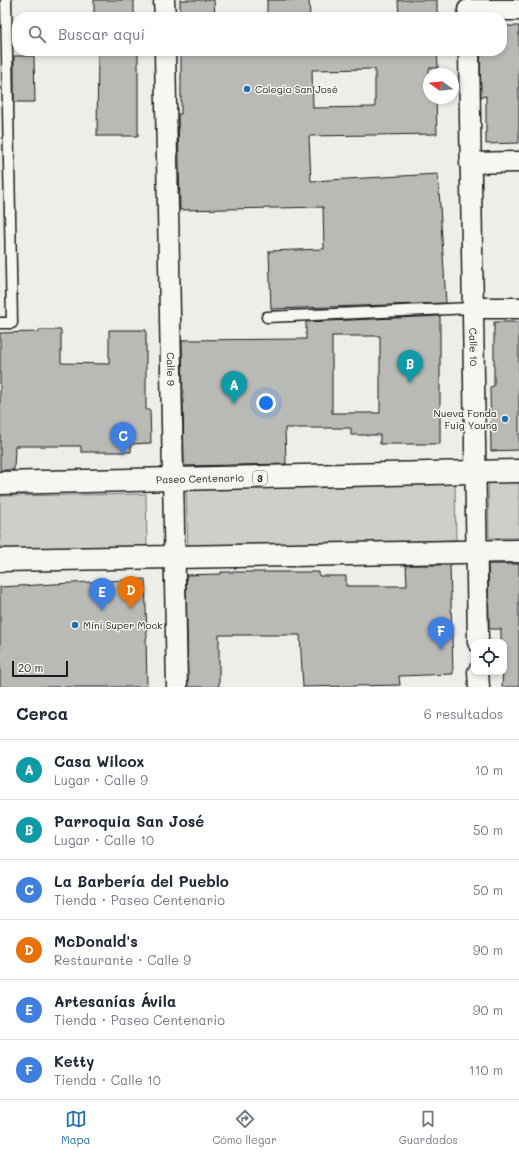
<!DOCTYPE html>
<html lang="es">
<head>
<meta charset="utf-8">
<style>
  :root { --surface:#fff; --page:#f2f2f3; --text:#1f2937; --muted:#747a83; --line:#e0e1e3; --accent:#1f6fb2 }
  body { margin:0; font-family:Mali,sans-serif; background:var(--page); color:var(--text) }
  .controls { position:absolute; right:12px; bottom:12px; display:grid; overflow:hidden; border-radius:8px; box-shadow:0 2px 6px #0003 }
  .controls button { width:36px; height:36px; display:grid; place-items:center; padding:0; border:0; border-bottom:1px solid var(--line); background:var(--surface); color:var(--text); font:20px sans-serif }
  .compass { position:absolute; left:423px; top:68px; width:36px; height:36px; border-radius:50%; background:var(--surface); box-shadow:0 2px 6px #0003; rotate:285deg }
  .scale { position:absolute; left:12px; bottom:10px; width:56px; box-sizing:border-box; padding-left:4px; border:2px solid #1c1c1c; border-top:0; font-size:11px; line-height:14px; white-space:nowrap; color:#1c1c1c; -webkit-text-stroke:3px #f6f6f2; paint-order:stroke }
  .you { position:absolute; left:266px; top:403px; width:14px; height:14px; margin:-10px; border:3px solid #fff; border-radius:50%; background:#1a73e8; box-shadow:0 0 0 6px #1a73e833 }
  .badge { display:grid; place-items:center; width:26px; height:26px; border-radius:50%; background:var(--accent); color:#fff; font-size:13px; font-weight:700 }
  .pin { position:absolute; translate:-50% -33px; filter:drop-shadow(0 1px 2px #0008) }
  .pin::after { content:''; position:absolute; top:21px; width:14px; height:12px; background:inherit; clip-path:polygon(0 0,100% 0,50% 100%) }
  .list { margin:0; padding:0; list-style:none }
  h2 { display:flex; justify-content:space-between; align-items:center; height:52px; margin:0; padding:0 16px; font-size:17px }
  h2 small { font-size:13px; font-weight:400; color:var(--muted) }
  .list li { display:grid; grid-template-columns:26px 1fr auto; gap:12px; align-items:center; box-sizing:border-box; height:60px; padding:0 16px; border-top:1px solid var(--line) }
  .list b { display:block; font-size:15px; white-space:nowrap }
  .list p { margin:0; font-size:13px; white-space:nowrap; color:var(--muted) }
  .list em { font-size:13px; font-style:normal; color:var(--muted) }
  .icon { flex:none; width:22px; height:22px; fill:none; stroke:currentColor; stroke-width:2; stroke-linecap:round; stroke-linejoin:round }
  .map { position:relative; flex:none; width:519px; height:687px; overflow:hidden }
  .search { position:absolute; background:var(--surface); box-shadow:0 2px 6px #0003; left:12px; right:12px; top:12px; height:44px; display:flex; align-items:center; gap:10px; box-sizing:border-box; padding:0 14px; border-radius:16px; color:var(--muted); font-size:15px }
  .sheet { height:412px; background:var(--surface) }
  nav { display:flex; justify-content:space-around; align-items:center; box-sizing:border-box; height:56px; border-top:1px solid var(--line); background:var(--surface); font-size:11px; color:var(--muted) }
  nav a { display:grid; justify-items:center; gap:2px }
  nav .on { color:var(--accent) }
  .map>svg:first-child { display:block }
  .green { fill:#cececb; stroke:#757574 }
  .building { fill:#b9b9b6; stroke:#1c1c1c; fill-rule:evenodd }
  .lines { fill:none; stroke-linecap:round; stroke-linejoin:round }
  .service-casing { stroke:#1c1c1c; stroke-width:13 }
  .minor-casing { stroke:#1c1c1c; stroke-width:23 }
  .primary-casing { stroke:#1c1c1c; stroke-width:25 }
  .service { stroke:#f6f6f2; stroke-width:10 }
  .minor { stroke:#f6f6f2; stroke-width:20 }
  .primary { stroke:#f6f6f2; stroke-width:22 }
  .poi-dot { fill:#1f6fb2; stroke:#f6f6f2; stroke-width:1.5 }
  .labels { text-anchor:middle; dominant-baseline:central; stroke-width:3; stroke-linejoin:round; paint-order:stroke }
  .shield { fill:#f6f6f2; stroke:#5d5d5c; stroke-width:1 }
  .shield-label { font-size:9px; font-weight:bold; fill:#1c1c1c }
  .poi-label { font-size:10px; fill:#1c1c1c; stroke:#f6f6f2; text-anchor:start }
  .street-label { font-size:10px; fill:#1c1c1c; stroke:#f6f6f2 }
</style>
</head>
<body>
<div class="map">
<svg width="519" height="687" viewBox="0 0 519 687">
  <rect width="100%" height="100%" fill="#edede9"/>
  <filter id="ink" filterUnits="userSpaceOnUse"><feTurbulence type="fractalNoise" baseFrequency=".025" numOctaves="2"/><feDisplacementMap in="SourceGraphic" scale="8" xChannelSelector="R" yChannelSelector="G"/><feConvolveMatrix kernelMatrix="1 2 1 2 8 2 1 2 1" color-interpolation-filters="sRGB"/></filter>
  <g filter="url(#ink)">
    <g class="green">
      <polygon points="519,477 519,538 489,538 488,478"/>
      <polygon points="455,481 456,540 188,548 186,488"/>
      <polygon points="146,494 147,547 0,549 0,496"/>
    </g>
    <g class="building">
      <rect x="94" y="0" width="40" height="17"/>
      <polygon points="180,0 214,0 215,17 180,17"/>
      <polygon points="267,0 309,0 310,17 267,17"/>
      <polygon points="398,0 437,0 437,17 399,17"/>
      <polygon points="502,26 519,26 519,143 486,144 486,96 481,97 480,51 502,51"/>
      <polygon points="98,51 138,51 138,136 97,136"/>
      <path d="M181,51H437L438,68H429V98H436L437,134L309,136L311,181L438,174L446,303L271,309L269,251L324,249L323,207L180,210L178,114H181ZM375,69V107L313,108L312,70Z"/>
      <polygon points="14,56 34,56 35,102 14,102"/>
      <path d="M440,316V444H380V435H351V428H285L286,464L184,466L182,340L306,339V322ZM332,336H380V413H332Z"/>
      <polygon points="494,322 519,322 519,450 491,451 490,387 494,386"/>
      <polygon points="39,330 61,330 61,363 109,364 109,330 146,330 146,410 150,410 151,443 131,444 131,452 81,452 81,446 15,446 14,470 0,470 0,333 39,332"/>
      <polygon points="488,564 519,564 519,687 502,687 504,642 501,642 501,629 489,629"/>
      <polygon points="406,565 450,565 453,674 399,676 400,685 303,687 300,635 219,635 219,687 188,687 186,575 221,574 221,572 319,572 319,576 346,576 346,586 407,586"/>
      <polygon points="145,579 147,638 146,638 147,687 0,687 0,587"/>
    </g>
    <g class="lines">
      <g class="service-casing">
        <g id="service">
          <polyline points="267,317 472,308"/>
          <polyline points="0,323 12,323 6,0"/>
        </g>
      </g>
      <g class="minor-casing">
        <g id="minor">
          <polyline points="164,0 165,17"/>
          <polyline points="468,10 519,10"/>
          <path id="s1" d="M165,51L177,687"/>
          <path id="s2" d="M469,51L478,642"/>
          <polyline points="470,163 519,162"/>
          <polyline points="472,308 519,308"/>
          <polyline points="478,672 479,687"/>
        </g>
      </g>
      <g class="primary-casing">
        <g id="primary">
          <path id="s3" d="M0,483L519,471"/>
          <polyline points="0,560 519,551"/>
        </g>
      </g>
      <use href="#service" class="service"/>
      <use href="#minor" class="minor"/>
      <use href="#primary" class="primary"/>
    </g>
  </g>
  <g class="poi-dot">
    <circle cx="247" cy="89" r="4"/>
    <circle cx="505" cy="419" r="4"/>
    <circle cx="75" cy="625" r="4"/>
  </g>
  <g class="labels">
    <rect class="shield" x="253" y="471" width="14" height="14" rx="3"/>
    <g class="shield-label">
      <text x="260" y="478">3</text>
    </g>
    <g class="poi-label">
      <text x="255" y="89">Colegio San José</text>
      <text x="497" y="413" text-anchor="end">Nueva Fonda<tspan x="497" dy="12">Fuig Young</tspan></text>
      <text x="83" y="625">Mini Super Mock</text>
    </g>
    <g class="street-label">
      <text stroke="none"><textPath href="#s2" startOffset="296">Calle 10</textPath></text>
      <text stroke="none"><textPath href="#s1" startOffset="318">Calle 9</textPath></text>
      <text stroke="none"><textPath href="#s3" startOffset="200">Paseo Centenario</textPath></text>
    </g>
  </g>
</svg>
<div class="controls">
<button><svg class="icon" aria-label="locate" viewBox="0 0 24 24"><circle cx="12" cy="12" r="6"/><path d="M12 2v4M12 18v4M2 12h4M18 12h4"/></svg></button>
</div>
<svg class="compass" viewBox="-18 -18 36 36"><path d="M0-13l5 13h-10z" fill="#e53935"/><path d="M0 13l5-13h-10z" fill="#747a83"/></svg>
<div class="scale">20 m</div>
<div class="you"></div>
<div class="pin badge" style="left:234px;top:404px;background:#0f9aa8">A</div>
<div class="pin badge" style="left:410px;top:383px;background:#0f9aa8">B</div>
<div class="pin badge" style="left:123px;top:455px;background:#3f7fe0">C</div>
<div class="pin badge" style="left:131px;top:609px;background:#e8710a">D</div>
<div class="pin badge" style="left:102px;top:611px;background:#3f7fe0">E</div>
<div class="pin badge" style="left:441px;top:650px;background:#3f7fe0">F</div>
<div class="search"><svg class="icon" aria-label="search" viewBox="0 0 24 24"><circle cx="10" cy="10" r="6"/><path d="M15 15l6 6"/></svg>Buscar aquí</div>
</div>
<section class="sheet">
<h2>Cerca<small>6 resultados</small></h2>
<ul class="list">
<li><span class="badge" style="background:#0f9aa8">A</span><div><b>Casa Wilcox</b><p>Lugar · Calle 9</p></div><em>10 m</em></li>
<li><span class="badge" style="background:#0f9aa8">B</span><div><b>Parroquia San José</b><p>Lugar · Calle 10</p></div><em>50 m</em></li>
<li><span class="badge" style="background:#3f7fe0">C</span><div><b>La Barbería del Pueblo</b><p>Tienda · Paseo Centenario</p></div><em>50 m</em></li>
<li><span class="badge" style="background:#e8710a">D</span><div><b>McDonald's</b><p>Restaurante · Calle 9</p></div><em>90 m</em></li>
<li><span class="badge" style="background:#3f7fe0">E</span><div><b>Artesanías Ávila</b><p>Tienda · Paseo Centenario</p></div><em>90 m</em></li>
<li><span class="badge" style="background:#3f7fe0">F</span><div><b>Ketty</b><p>Tienda · Calle 10</p></div><em>110 m</em></li>
</ul>
</section>
<nav>
<a class="on"><svg class="icon" aria-label="map" viewBox="0 0 24 24"><path d="M3 6l6-2 6 2 6-2v14l-6 2-6-2-6 2zM9 4v14M15 6v14"/></svg>Mapa</a>
<a><svg class="icon" aria-label="directions" viewBox="0 0 24 24"><path d="M12 3l9 9-9 9-9-9zM9 14v-3h6M13 9l2 2-2 2"/></svg>Cómo llegar</a>
<a><svg class="icon" aria-label="saved" viewBox="0 0 24 24"><path d="M7 4h10v16l-5-4-5 4z"/></svg>Guardados</a>
</nav>
</body>
</html>
